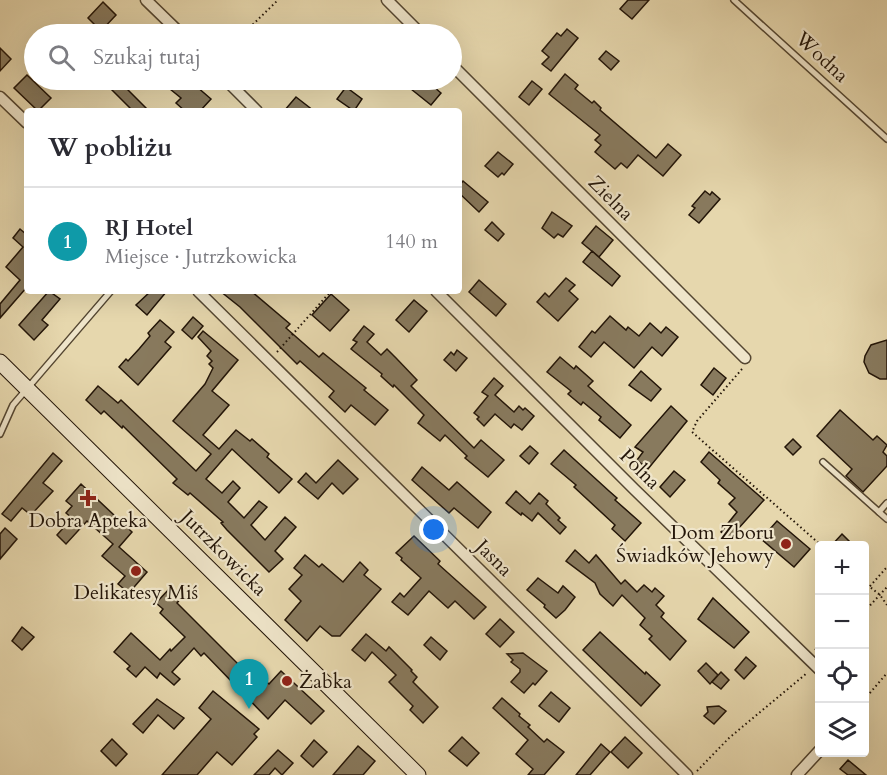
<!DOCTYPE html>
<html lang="pl">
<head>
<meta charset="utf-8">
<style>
  :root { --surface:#fff; --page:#f2f2f3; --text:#2b2b33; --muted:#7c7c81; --line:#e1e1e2; --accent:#1a73e8 }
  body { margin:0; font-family:Cardo,serif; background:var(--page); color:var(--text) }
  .controls { position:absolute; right:18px; bottom:18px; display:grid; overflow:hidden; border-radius:6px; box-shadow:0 6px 24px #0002 }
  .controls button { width:54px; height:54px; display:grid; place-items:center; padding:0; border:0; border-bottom:2px solid var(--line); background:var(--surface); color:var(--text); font:30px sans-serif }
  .you { position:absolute; left:434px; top:530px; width:21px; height:21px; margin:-15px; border:4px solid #fff; border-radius:50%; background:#1a73e8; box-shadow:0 0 0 9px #1a73e833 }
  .badge { display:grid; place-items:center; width:39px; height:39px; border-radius:50%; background:var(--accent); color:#fff; font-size:20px; font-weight:700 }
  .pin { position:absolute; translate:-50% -50px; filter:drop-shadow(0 2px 3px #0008) }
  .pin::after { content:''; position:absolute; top:32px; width:21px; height:18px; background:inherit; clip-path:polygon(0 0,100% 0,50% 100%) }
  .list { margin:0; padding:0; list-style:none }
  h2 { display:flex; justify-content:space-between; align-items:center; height:78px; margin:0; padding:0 24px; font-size:26px }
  h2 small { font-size:20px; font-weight:400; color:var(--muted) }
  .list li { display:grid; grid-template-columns:39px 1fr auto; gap:18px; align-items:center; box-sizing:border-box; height:108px; padding:0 24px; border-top:2px solid var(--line) }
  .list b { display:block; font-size:22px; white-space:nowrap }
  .list p { margin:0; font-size:20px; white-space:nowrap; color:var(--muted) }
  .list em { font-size:20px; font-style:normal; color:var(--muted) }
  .icon { flex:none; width:33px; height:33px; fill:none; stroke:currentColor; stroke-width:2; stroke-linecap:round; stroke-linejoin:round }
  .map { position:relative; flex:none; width:887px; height:775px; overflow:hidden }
  .search { position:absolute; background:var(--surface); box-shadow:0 6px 24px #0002; left:24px; top:24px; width:438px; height:66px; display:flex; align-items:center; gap:15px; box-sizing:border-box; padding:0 21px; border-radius:33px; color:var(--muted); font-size:22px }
  .panel { position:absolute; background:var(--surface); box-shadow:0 6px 24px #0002; left:24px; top:108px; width:438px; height:186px; border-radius:6px }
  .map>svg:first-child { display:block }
  .building { fill:#887a5e; stroke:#231508; stroke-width:1.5 }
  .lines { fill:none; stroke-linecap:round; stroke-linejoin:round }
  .service-casing { stroke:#544631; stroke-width:8 }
  .minor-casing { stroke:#544631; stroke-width:13 }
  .secondary-casing { stroke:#231508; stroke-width:17 }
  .path { stroke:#231508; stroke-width:2; stroke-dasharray:1.5 3; stroke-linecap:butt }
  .service { stroke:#efe5ca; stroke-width:5 }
  .minor { stroke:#efe5ca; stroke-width:10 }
  .secondary { stroke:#efe5ca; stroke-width:15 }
  .poi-dot { fill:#8f2418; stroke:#efe5ca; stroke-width:2 }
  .labels { text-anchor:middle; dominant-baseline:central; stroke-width:4.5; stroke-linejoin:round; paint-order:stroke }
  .street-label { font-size:20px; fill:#231508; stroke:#efe5ca }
  .poi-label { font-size:20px; fill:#231508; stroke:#efe5ca }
</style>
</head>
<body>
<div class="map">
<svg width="887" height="775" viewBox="0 0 887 775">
  <rect width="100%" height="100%" fill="#e6d7ad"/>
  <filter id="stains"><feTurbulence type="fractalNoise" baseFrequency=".00333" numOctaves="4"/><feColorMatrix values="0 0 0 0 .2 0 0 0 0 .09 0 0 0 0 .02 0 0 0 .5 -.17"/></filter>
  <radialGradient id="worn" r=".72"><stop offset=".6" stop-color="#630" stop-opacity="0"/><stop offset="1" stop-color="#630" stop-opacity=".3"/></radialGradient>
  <g class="building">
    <polygon points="628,0 649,0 632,19 620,9"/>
    <polygon points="103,2 116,15 101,31 88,18"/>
    <polygon points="567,29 578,38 551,71 542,64 549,57 542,51 557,33 561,36"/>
    <polygon points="0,48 11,59 0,71"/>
    <polygon points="606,51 619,61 611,70 599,59"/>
    <polygon points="565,74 578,85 575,89 592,103 594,101 601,108 600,110 656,158 668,144 681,155 663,176 638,155 627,168 621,163 615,169 595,152 601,145 595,140 600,135 549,94"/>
    <polygon points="27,75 51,98 38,111 14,88"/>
    <polygon points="116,80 118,80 149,111 133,111 109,87"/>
    <polygon points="159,80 189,80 211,99 200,111 185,111 176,103 181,98"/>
    <polygon points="411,80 426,80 441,93 431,105 406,85"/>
    <polygon points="532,81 542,89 529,105 519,97"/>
    <polygon points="346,87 362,99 354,111 337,99"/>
    <polygon points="296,97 314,111 284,111"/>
    <polygon points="498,152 513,164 504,175 502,173 498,177 485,166"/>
    <polygon points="463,181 488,202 479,212 459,193 459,186"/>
    <polygon points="705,191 710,195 712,192 720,199 699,223 689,215 695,208 692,206"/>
    <polygon points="552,212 572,226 563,237 558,234 554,238 542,228"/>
    <polygon points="492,222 504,234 498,241 485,230"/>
    <polygon points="596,226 613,240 599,257 582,243"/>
    <polygon points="20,229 27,235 27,287 0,318 0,304 20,280 6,267 23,247 13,238"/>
    <polygon points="592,251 620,276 612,286 583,262"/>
    <polygon points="566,278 575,285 569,291 578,299 558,321 537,302 545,293 549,297"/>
    <polygon points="479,280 506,304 496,316 469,292"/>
    <polygon points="49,291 60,299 42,320 48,325 34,340 19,325"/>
    <polygon points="151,291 167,291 147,315 136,305"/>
    <polygon points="220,291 251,291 290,324 286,328 319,357 323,353 366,388 364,390 388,410 375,425 351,405 345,412 329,397 334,391 300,361 297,364 240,307"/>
    <polygon points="331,294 349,310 330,331 312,315"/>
    <polygon points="414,300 427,311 409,332 396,320"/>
    <polygon points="610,316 626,330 628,327 639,336 650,323 661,333 666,327 678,337 662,356 652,347 634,368 604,342 591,357 579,347 592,331 595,333"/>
    <polygon points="193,317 203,326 192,339 182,330"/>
    <polygon points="160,320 174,332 165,342 171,347 138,385 119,367 126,359 128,361 139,349 150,336 148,333"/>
    <polygon points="364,326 374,334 367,342 381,355 387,349 396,358 417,380 411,386 474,448 481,440 504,460 488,477 465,458 467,456 445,435 440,441 418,423 424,415 394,385 393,387 381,376 382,374 351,349 357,342 353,340"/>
    <polygon points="203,331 238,360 212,391 229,405 203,435 219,449 236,430 250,441 252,439 269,454 267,457 292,479 279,493 232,449 206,479 222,493 233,481 240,488 228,502 244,518 259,501 267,507 251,525 265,540 285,517 296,527 275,551 283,559 269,572 227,530 221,523 223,522 190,493 188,495 173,483 177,479 123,426 122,428 104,411 101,414 86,400 98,386 118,403 121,400 196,471 211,454 173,421 205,384 213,368 209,364 212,361 207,356 211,351 198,337"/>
    <polygon points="887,340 887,379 880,379 869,373 864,362 865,356 871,345"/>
    <polygon points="457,350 467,358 456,371 444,360 451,352 454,355"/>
    <polygon points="560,357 574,369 576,366 593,381 588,386 631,425 620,438 599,420 601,417 583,402 581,405 568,394 571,391 547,372"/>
    <polygon points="714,368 726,378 713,395 701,385"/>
    <polygon points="641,371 661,389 651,401 629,385"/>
    <polygon points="494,378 503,386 495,395 514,412 519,406 523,410 525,408 534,416 522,430 514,424 511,428 495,414 484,426 477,419 479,417 474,413 488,396 482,392"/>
    <polygon points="671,406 687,421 648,469 637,460 643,452 635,447"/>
    <polygon points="840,410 873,440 877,436 887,445 883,452 887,456 887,466 863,492 846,476 852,469 817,436"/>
    <polygon points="793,439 801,447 793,455 785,447"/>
    <polygon points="530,446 538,453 529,464 520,456"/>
    <polygon points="564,450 609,491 617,498 615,500 641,523 625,541 612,529 615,525 574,487 576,485 551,464"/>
    <polygon points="709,452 764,500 729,539 721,532 737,512 729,504 735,498 718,483 720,480 701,462"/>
    <polygon points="53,453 62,461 43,483 53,491 31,515 22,508 11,521 2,514"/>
    <polygon points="338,460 358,479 343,494 332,483 318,499 298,482 306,473 316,483"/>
    <polygon points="422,467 449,490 457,482 491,512 478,528 454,508 449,513 412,480"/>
    <polygon points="674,471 685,480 670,497 660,487"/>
    <polygon points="81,484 132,532 119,547 147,572 129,593 118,584 125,576 102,556 113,544 87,521 66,544 57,535 72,518 66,513 72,506 66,501"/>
    <polygon points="516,491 530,504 539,493 548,501 546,504 560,518 558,520 566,527 560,534 538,513 532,521 522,513 521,515 506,503"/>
    <polygon points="777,521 810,549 794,567 761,539"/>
    <polygon points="5,528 17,539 0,559 0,534"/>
    <polygon points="842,534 854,546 831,546"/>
    <polygon points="414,536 440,561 438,564 486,607 474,619 455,601 448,608 429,591 408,615 392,602 400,593 404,597 421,578 401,560 402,558 396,553"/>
    <polygon points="575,550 589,563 596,555 621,584 625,580 637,592 644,585 652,592 655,588 664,596 656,605 664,613 661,617 686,641 670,660 649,639 652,636 640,625 645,618 622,595 613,606 600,594 595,583 566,561"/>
    <polygon points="305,555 319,567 322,564 343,582 360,562 368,570 364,575 381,589 340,636 332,636 320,626 307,641 285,620 301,601 289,589 302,575 294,568"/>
    <polygon points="538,578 558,593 563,586 575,597 565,610 556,618 544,607 545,605 527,590"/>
    <polygon points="170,588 181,598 177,603 250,676 254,671 269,684 281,671 324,711 311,724 285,700 268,719 204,653 201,656 194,648 172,672 180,679 174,685 160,673 157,678 145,667 136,677 127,669 130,666 114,652 131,633 160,660 170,649 171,651 185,637 160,613 163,609 156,603"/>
    <polygon points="713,598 749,632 734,648 698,619"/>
    <polygon points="500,619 514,632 500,647 486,634"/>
    <polygon points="22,627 34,637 22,650 12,641"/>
    <polygon points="600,632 645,674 646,672 660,685 641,706 583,650"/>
    <polygon points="366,634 386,651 389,647 412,670 411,671 417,677 413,682 438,707 423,723 410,710 413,706 389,682 396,675 372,652 365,661 352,650"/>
    <polygon points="431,637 447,651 440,660 424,645"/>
    <polygon points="523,653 547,671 535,685 533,683 524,693 511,682 520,672 520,669 511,662 513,660 507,654"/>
    <polygon points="746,657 756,666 744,679 735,670"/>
    <polygon points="706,663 718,675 710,684 698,671"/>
    <polygon points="721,672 729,680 721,689 712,682"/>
    <polygon points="213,691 259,729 254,734 257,737 232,765 217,752 197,775 162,775 211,719 199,708"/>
    <polygon points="551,692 570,708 559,722 539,706"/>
    <polygon points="502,698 520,714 519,716 530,725 528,727 544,742 547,739 564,752 544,775 528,775 533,769 516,754 528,740 493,708"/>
    <polygon points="157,699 184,718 174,729 158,715 143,733 133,724"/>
    <polygon points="719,706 726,711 714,724 704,716 708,712 707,707"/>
    <polygon points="462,737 479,753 467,766 449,751"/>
    <polygon points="625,737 642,753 628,768 611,752"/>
    <polygon points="112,739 127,754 116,766 101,751"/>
    <polygon points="314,740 327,752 313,767 301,756"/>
    <polygon points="601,744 610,752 590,775 576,775"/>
    <polygon points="358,746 375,761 363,775 333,775"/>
    <polygon points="278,750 293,763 282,775 275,768 269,775 254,775"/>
    <polygon points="848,760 866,775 848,775 840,769"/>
  </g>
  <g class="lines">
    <g class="service-casing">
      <g id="service">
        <polyline points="734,0 887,139"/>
        <polyline points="0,434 13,405 111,291"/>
        <polyline points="823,462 879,512"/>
        <polyline points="887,503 879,512 887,519"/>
      </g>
    </g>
    <g class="minor-casing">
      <g id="minor">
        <polyline points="146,0 181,34"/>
        <polyline points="387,0 421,34"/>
        <polyline points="452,65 745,358"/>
        <polyline points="226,80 257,111"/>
        <polyline points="0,97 27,123"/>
        <polyline points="198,291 687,775"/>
        <polyline points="436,291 634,489 820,670"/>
        <polyline points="797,775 820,750"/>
      </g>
    </g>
    <g class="secondary-casing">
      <polyline id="secondary" points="0,362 418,775"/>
    </g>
    <g class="path">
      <polyline points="243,34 278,0"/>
      <polyline points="277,352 331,291"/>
      <polyline points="742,369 697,421 692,432 822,546"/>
      <polyline points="864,582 880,595 887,605"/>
      <polyline points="864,593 887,567"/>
      <polyline points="864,612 887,587"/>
      <polyline points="815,650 820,645"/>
      <polyline points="864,700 887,673"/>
      <polyline points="697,771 729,738 807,673"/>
    </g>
    <use href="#service" class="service"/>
    <use href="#minor" class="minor"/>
    <use href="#secondary" class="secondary"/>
  </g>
  <g class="poi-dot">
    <path d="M85 489h6v6h6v6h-6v6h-6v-6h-6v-6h6z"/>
    <circle cx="786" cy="544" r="6"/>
    <circle cx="136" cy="571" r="6"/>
    <circle cx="287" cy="681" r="6"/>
  </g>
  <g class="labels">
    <g class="street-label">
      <text transform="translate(822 57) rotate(43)">Wodna</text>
      <text transform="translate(611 198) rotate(45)">Zielna</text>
      <text transform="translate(640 469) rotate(45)">Polna</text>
      <text transform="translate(224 553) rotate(45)">Jutrzkowicka</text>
      <text transform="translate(494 558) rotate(45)">Jasna</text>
    </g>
    <g class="poi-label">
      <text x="88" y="520">Dobra Apteka</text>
      <text x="774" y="532" text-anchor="end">Dom Zboru<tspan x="774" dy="23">Świadków Jehowy</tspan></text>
      <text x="136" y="592">Delikatesy Miś</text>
      <text x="299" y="681" text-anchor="start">Żabka</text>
    </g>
  </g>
  <rect width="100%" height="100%" filter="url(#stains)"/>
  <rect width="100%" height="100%" fill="url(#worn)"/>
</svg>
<div class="controls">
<button>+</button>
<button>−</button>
<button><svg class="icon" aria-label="locate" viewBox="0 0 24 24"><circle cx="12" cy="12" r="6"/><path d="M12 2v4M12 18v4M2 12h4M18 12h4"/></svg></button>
<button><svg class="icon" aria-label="layers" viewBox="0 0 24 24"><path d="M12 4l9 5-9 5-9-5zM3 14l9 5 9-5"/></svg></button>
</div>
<div class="you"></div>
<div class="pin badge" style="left:249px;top:709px;background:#0f9aa8">1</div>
<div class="search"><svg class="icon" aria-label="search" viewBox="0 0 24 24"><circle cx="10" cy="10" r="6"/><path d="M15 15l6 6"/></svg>Szukaj tutaj</div>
<section class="panel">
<h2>W pobliżu<small></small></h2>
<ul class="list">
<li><span class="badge" style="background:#0f9aa8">1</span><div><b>RJ Hotel</b><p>Miejsce · Jutrzkowicka</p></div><em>140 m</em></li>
</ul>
</section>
</div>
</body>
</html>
